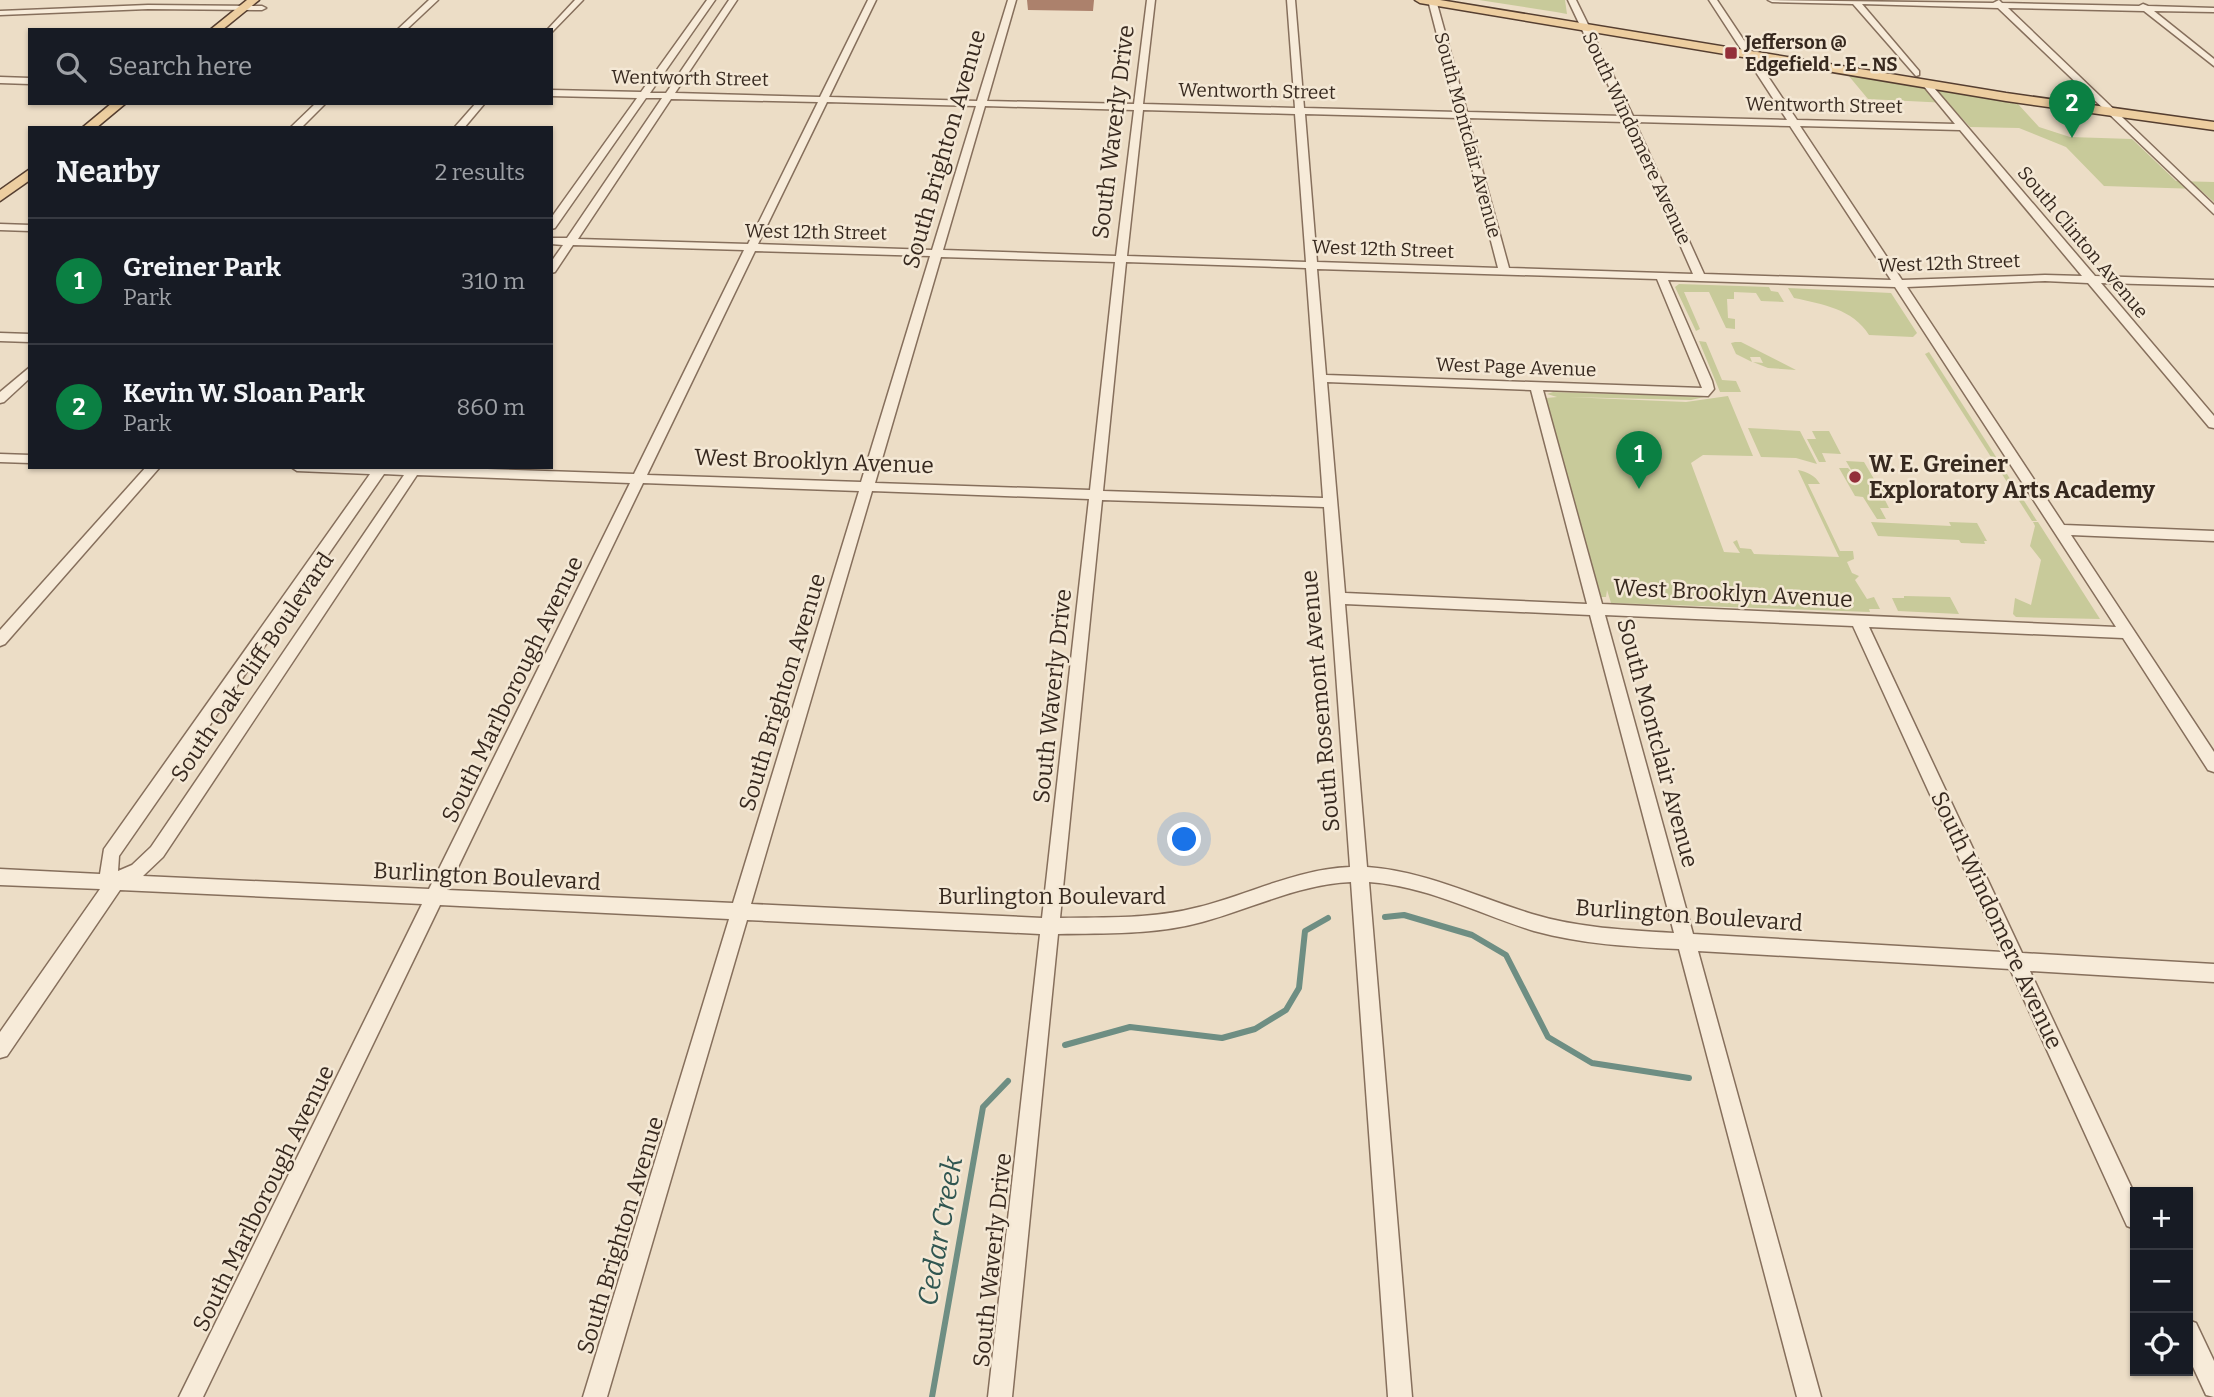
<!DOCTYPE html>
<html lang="en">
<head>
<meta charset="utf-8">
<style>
  :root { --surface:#171b24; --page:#242831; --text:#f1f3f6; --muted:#9ea1a6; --line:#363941; --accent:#0b8043 }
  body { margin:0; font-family:Bitter,serif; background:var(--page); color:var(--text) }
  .controls { position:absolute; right:21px; bottom:21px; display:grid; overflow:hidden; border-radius:0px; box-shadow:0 2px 5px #0004 }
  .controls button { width:63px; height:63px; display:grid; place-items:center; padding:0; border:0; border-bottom:2px solid var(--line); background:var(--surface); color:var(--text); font:35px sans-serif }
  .you { position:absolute; left:1185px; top:840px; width:24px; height:24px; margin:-18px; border:5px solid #fff; border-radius:50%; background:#1a73e8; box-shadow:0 0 0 10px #1a73e833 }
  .badge { display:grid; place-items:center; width:46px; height:46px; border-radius:50%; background:var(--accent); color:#fff; font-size:23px; font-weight:700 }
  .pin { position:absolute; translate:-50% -58px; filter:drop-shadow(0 2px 4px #0008) }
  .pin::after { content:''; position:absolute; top:37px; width:24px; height:21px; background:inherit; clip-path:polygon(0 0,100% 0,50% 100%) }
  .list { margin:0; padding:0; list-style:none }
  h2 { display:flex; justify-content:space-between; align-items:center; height:91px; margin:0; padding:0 28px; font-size:30px }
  h2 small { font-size:23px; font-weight:400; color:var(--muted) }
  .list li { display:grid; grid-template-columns:46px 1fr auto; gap:21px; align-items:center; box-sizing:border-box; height:126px; padding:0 28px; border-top:2px solid var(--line) }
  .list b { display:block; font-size:26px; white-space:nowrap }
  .list p { margin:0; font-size:23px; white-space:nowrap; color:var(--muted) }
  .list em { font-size:23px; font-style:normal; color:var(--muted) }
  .icon { flex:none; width:38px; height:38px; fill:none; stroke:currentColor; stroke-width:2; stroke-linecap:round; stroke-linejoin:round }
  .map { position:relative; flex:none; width:2214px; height:1397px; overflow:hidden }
  .search { position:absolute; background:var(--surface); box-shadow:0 2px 5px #0004; left:28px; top:28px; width:525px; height:77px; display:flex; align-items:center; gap:18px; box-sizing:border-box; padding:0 24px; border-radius:0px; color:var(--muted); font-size:26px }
  .panel { position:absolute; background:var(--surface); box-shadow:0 2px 5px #0004; left:28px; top:126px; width:525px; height:343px; border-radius:0px }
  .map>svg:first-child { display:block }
  .green { fill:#c8ca9a }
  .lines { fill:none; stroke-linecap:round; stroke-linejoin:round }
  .stream { stroke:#6e8e83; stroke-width:6 }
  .minor-casing { stroke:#866f5c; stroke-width:3 }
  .major-casing { stroke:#553e30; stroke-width:3 }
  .minor { fill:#f7ebd9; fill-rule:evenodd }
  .major { fill:#edcea0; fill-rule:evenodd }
  .wall { fill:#ac816c }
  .poi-dot { fill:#932f39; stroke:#f4e8d5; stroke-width:2.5 }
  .labels { text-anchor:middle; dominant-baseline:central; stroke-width:5; stroke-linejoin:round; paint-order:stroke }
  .far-poi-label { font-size:19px; font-weight:bold; fill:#37291f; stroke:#f4e8d5; text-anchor:start }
  .far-street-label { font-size:19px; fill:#37291f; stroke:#f4e8d5 }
  .street-label { font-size:23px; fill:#37291f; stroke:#f4e8d5 }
  .poi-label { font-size:23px; font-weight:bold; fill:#37291f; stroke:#f4e8d5; text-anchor:start }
  .near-water-label { font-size:28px; font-style:italic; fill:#305651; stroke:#f4e8d5 }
</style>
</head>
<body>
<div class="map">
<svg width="2214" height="1397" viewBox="0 0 2214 1397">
  <rect width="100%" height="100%" fill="#ecddc6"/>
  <g class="green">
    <polygon points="1479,0 1565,0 1567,14 1556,12"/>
    <polygon points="1848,75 2018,104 2039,127 2070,137 2132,139 2176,181 2214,182 2214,202 2199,189 2104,186 2066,147 2019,128 1970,127 1948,103 1868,99"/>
    <polygon points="1679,284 1769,287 1771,291 1778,292 1784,302 1761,301 1756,293 1734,292 1734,299 1727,299 1728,318 1735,319 1735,329 1726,328 1709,292 1684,292 1700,329 1696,331 1675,287"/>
    <path d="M1788,288L1891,293L1917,333L1913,337L1869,335C1853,309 1822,304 1794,298Z"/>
    <polygon points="1699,341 1706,342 1722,380 1736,381 1741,392 1720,392"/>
    <polygon points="1735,342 1741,342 1796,370 1768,368 1753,362 1763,363 1760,357 1750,357 1752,362 1736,354 1731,343"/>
    <polygon points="1929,352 2037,521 2032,521 1925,354"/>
    <path d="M1553,392L1704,397L1691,400L1568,397L1686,402L1728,396L1753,456L1703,455L1691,463L1724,552L1740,553L1733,542L1737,540L1740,548L1751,549L1754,554L1839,557L1798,470C1807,472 1815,475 1820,484H1808L1840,551H1853L1854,559L1847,562L1852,573L1859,576L1855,580L1867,599L1874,597L1880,609H1869L1870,612L1611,603L1607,590L1606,597H1601L1546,398L1557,397L1547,394Z"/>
    <polygon points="1748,428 1800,431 1817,464 1796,458 1761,457"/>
    <polygon points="1812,431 1829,431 1841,454 1822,453 1826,462 1819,462 1807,439 1816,439"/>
    <polygon points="1846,461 1864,462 1874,479 1883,479 1895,501 1884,498 1889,508 1880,508 1886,519 1877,519 1863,497 1855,496 1839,468 1848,468 1853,473"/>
    <polygon points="1871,522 1951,526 1949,522 1977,523 1987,541 1984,541 1985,544 1961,543 1959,540 1878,536"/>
    <polygon points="2033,522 2038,522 2100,619 2016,617 2013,614 2015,598 2031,605 2041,560 2030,546 2035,526"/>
    <polygon points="1904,596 1950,597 1959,614 1898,611 1892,598 1904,598"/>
  </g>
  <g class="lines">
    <g class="stream">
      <polyline points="1385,917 1404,915 1472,935 1506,955 1548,1037 1592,1063 1689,1078"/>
      <polyline points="1065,1045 1130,1027 1222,1038 1255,1029 1286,1010 1299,988 1305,931 1328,918"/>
      <polyline points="932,1397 983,1107 1008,1081"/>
    </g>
    <g class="minor-casing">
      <g id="minor">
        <polygon points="429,0 438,0 406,30 397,30"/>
        <polygon points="575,0 583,0 551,33 551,30 548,29"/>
        <path d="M707,0H715L650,93H666L729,0H737L675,93L820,97L868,0H876L829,97L977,101L1008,0H1016L987,101L1134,104L1147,0H1155L1143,104L1295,108L1287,0H1295L1304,108L1457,112L1428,0H1436L1467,112L1623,116L1568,0H1576L1633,116L1787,120L1709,0H1717L1797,120L1955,124L1922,84L1929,82L2095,276L2214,280V286L2101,283L2214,416V428L2209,427L2088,283L2045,281L1907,287L2064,525L2214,531V541L2071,535L2214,752V772L2208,770L2123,638L1869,627L2022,953L2214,964V982L2030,971L2135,1195V1229L2127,1226L2010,969L1698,951L1821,1397H1797L1679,949C1630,947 1582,944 1534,931C1479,914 1427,886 1369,882L1412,1397H1388L1351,882C1299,884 1251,909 1202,922C1155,935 1107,933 1058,934L1012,1397H988L1040,934L747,920L607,1397H583L729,919L440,905L203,1397H179L422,904L120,890L7,1056L0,1058V1032L100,889L0,885V869L100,874L104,849L370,474L297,471L291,467H427L634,474L744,250L573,245L555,272L551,273V262L563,245L551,244V238H567L662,98H646L555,228L551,229V218L637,98L551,96V90L641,92ZM671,99L818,102L748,244L578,239ZM827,102L976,106L932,250L758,244ZM985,106L1134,110L1116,256L943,250ZM1143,110L1295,114L1306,262L1127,256ZM1305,114L1459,118L1498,268L1317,262ZM1468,118L1626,122L1693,274L1509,268ZM1635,122L1790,126L1891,280L1704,274ZM1800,126L1960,130L2082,276L2045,275L1902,280ZM755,251L930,256L861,482L647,475ZM941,257L1115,262L1090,490L875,483ZM1126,262L1306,268L1323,498L1103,491ZM1317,269L1657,279L1702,388L1326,375ZM1668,280L1895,287L2116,627L1602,604L1543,390L1708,396L1714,389L1712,381ZM1327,382L1531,390L1587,604L1345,593ZM384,474L404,475L151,847L132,865L118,871L119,856ZM417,475L630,483L429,889L143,876L163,857ZM643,483L859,491L733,903L447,890ZM872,491L1089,499L1042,918L751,904ZM1102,500L1324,507L1350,867C1297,869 1250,894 1199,907C1153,919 1107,917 1060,918ZM1345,604L1590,615L1674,933C1626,930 1578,928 1532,914C1477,897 1425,871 1367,867ZM1605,615L1853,626L2002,952L1693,934Z"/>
        <polygon points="1768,0 1993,3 1999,0 2002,3 2139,6 2143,4 2148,6 2214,8 2214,12 2154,11 2214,59 2214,66 2144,11 2008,8 2214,205 2214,214 1998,8 1862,4 1919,71 1919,75 1916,76 1853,4 1772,2"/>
        <polygon points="148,5 262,6 266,8 262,10 148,9 0,15 0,11"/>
        <polygon points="0,77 30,78 30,84 0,83"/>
        <polygon points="316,103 326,103 301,128 290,128"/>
        <polygon points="476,103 485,103 464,128 454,128"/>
        <polygon points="0,224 30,225 30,231 0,230"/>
        <polygon points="0,333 30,334 30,342 0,341"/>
        <polygon points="30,367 30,378 4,402 0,403 0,392"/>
        <polygon points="0,454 30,455 30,463 0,462"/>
        <polygon points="146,467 160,467 5,644 0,646 0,630"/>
        <polygon points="2188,1320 2196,1323 2214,1361 2214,1397 2206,1395 2188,1356"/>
      </g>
    </g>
    <g class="major-casing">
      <g id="major">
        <polygon points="247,0 259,0 222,30 210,30"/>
        <polygon points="1415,0 1440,0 2006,93 2214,122 2214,130 2006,101 1420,3"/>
        <polygon points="112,103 126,103 96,128 82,128"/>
        <polygon points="30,169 30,180 0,201 0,190"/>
      </g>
    </g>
    <use href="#minor" class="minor"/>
    <use href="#major" class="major"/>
  </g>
  <polygon class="wall" points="1027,0 1094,0 1093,11 1028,10"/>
  <g class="poi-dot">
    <rect x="1724" y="46" width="14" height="14" rx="3.5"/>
    <circle cx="1855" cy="477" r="7"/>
  </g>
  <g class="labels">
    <g class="far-poi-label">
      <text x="1745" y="42">Jefferson @<tspan x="1745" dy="22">Edgefield - E - NS</tspan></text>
    </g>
    <g class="far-street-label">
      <text transform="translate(690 78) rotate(1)">Wentworth Street</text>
      <text transform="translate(1257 91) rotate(1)">Wentworth Street</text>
      <text transform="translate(1824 105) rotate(1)">Wentworth Street</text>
      <text transform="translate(1468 135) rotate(75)">South Montclair Avenue</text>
      <text transform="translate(1637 138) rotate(65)">South Windomere Avenue</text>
      <text transform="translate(816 232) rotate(1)">West 12th Street</text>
      <text transform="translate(2083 242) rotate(50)">South Clinton Avenue</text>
      <text transform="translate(1383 249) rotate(2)">West 12th Street</text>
      <text transform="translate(1949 263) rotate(-2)">West 12th Street</text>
      <text transform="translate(1516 367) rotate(2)">West Page Avenue</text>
    </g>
    <g class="street-label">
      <text transform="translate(1113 132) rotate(-83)">South Waverly Drive</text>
      <text transform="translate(944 149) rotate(-74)">South Brighton Avenue</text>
      <text transform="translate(814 461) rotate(2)">West Brooklyn Avenue</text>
      <text transform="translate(1733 593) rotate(3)">West Brooklyn Avenue</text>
      <text transform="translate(252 667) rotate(-56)">South Oak Cliff Boulevard</text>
      <text transform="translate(512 689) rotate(-64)">South Marlborough Avenue</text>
      <text transform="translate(782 692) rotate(-73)">South Brighton Avenue</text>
      <text transform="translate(1052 696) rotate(-84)">South Waverly Drive</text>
      <text transform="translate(1320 701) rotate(-95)">South Rosemont Avenue</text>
      <text transform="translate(1658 743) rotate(75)">South Montclair Avenue</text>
      <text transform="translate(487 876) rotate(3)">Burlington Boulevard</text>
      <text x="1052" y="896">Burlington Boulevard</text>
      <text transform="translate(1689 915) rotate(4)">Burlington Boulevard</text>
      <text transform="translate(1997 920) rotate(65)">South Windomere Avenue</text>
      <text transform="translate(263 1198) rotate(-64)">South Marlborough Avenue</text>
      <text transform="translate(620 1235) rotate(-73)">South Brighton Avenue</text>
      <text transform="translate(992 1260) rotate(-84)">South Waverly Drive</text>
    </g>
    <g class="poi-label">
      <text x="1869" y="464">W. E. Greiner<tspan x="1869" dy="26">Exploratory Arts Academy</tspan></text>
    </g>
    <g class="near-water-label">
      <text transform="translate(940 1231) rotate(-80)">Cedar Creek</text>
    </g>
  </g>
</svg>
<div class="controls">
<button>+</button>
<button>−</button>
<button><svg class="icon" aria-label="locate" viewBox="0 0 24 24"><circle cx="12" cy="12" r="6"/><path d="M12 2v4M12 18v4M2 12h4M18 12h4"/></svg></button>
</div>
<div class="you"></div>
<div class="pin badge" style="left:1639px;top:489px">1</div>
<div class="pin badge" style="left:2072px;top:138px">2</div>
<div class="search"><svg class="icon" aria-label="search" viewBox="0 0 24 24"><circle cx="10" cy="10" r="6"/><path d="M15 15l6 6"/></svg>Search here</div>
<section class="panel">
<h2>Nearby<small>2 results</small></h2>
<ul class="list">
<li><span class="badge">1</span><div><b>Greiner Park</b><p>Park</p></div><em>310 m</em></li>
<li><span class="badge">2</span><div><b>Kevin W. Sloan Park</b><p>Park</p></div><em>860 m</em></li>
</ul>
</section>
</div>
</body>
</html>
